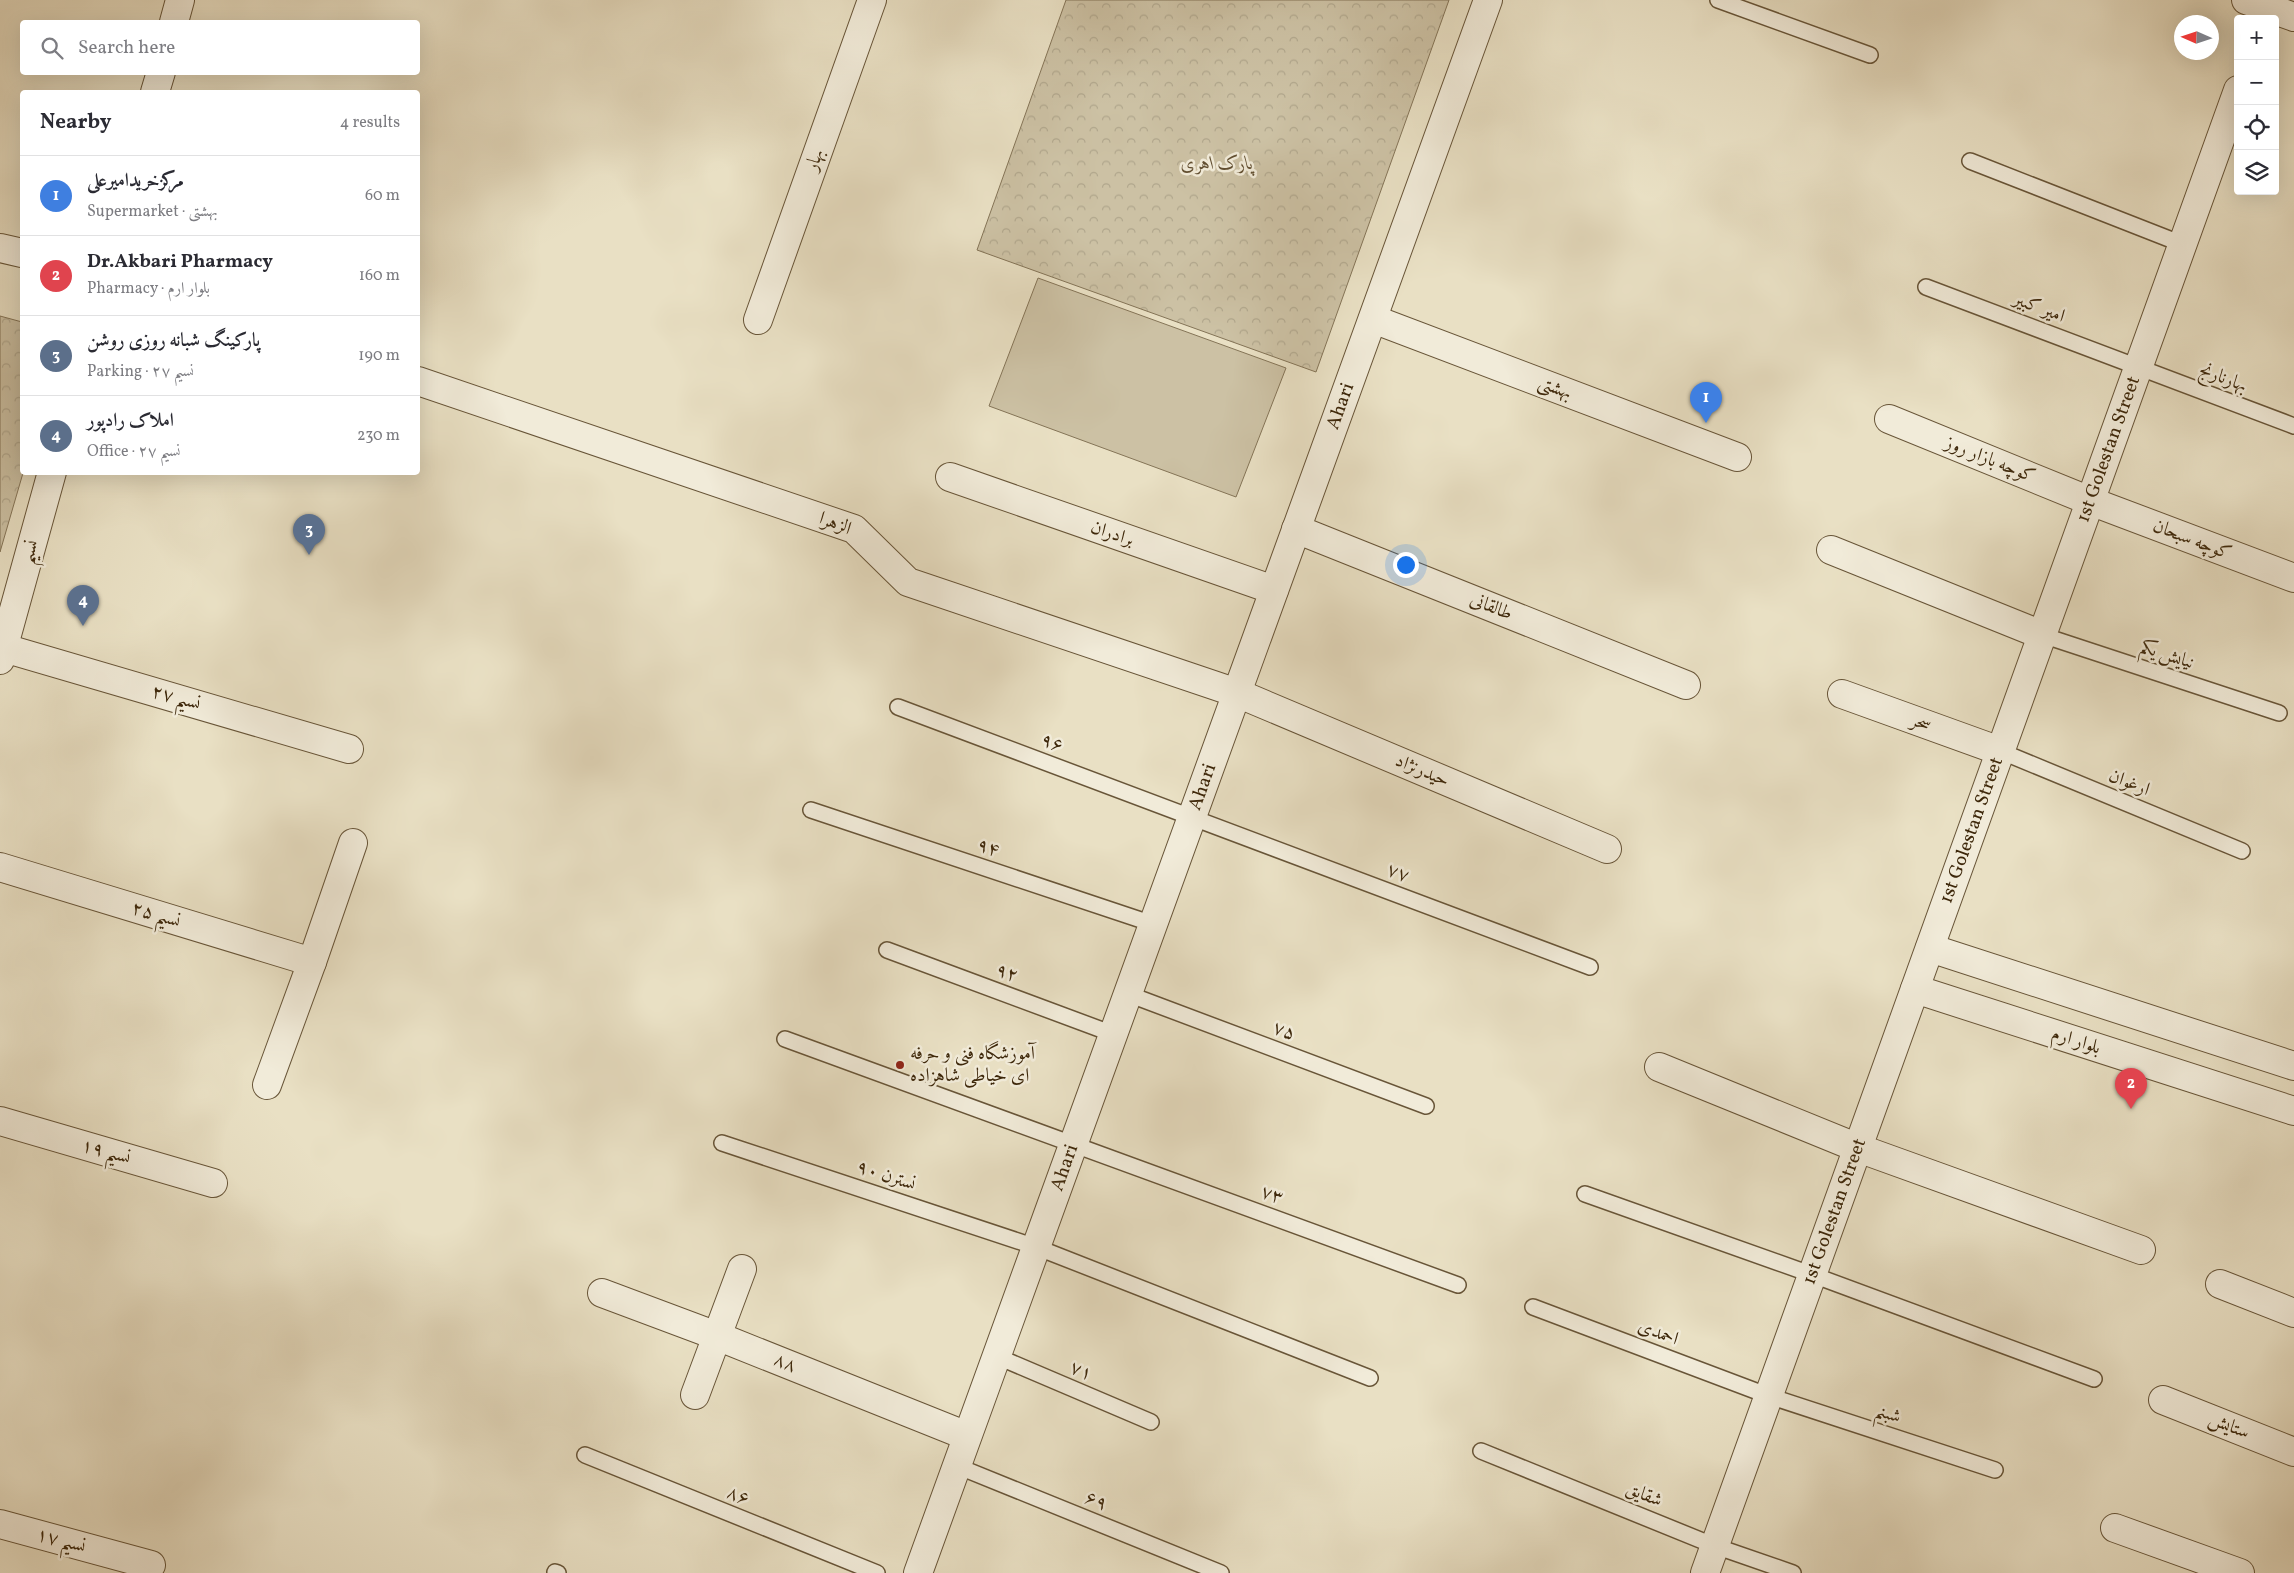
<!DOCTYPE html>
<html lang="en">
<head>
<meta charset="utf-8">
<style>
  :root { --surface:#fff; --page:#f7f7f7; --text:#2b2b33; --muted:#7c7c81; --line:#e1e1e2; --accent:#7c3aed }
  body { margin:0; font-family:Vollkorn,Amiri,serif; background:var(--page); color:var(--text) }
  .controls { position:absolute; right:15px; top:15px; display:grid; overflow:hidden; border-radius:5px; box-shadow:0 5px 20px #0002 }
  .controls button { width:45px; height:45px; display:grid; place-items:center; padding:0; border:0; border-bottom:1px solid var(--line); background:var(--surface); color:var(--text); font:25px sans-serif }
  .compass { position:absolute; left:2174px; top:15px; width:45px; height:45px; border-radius:50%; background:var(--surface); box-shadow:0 5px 20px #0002; rotate:273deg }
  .you { position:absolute; left:1405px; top:564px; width:18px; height:18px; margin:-12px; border:4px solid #fff; border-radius:50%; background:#1a73e8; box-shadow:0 0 0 8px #1a73e833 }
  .badge { display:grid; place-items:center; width:32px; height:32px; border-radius:50%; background:var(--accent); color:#fff; font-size:16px; font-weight:700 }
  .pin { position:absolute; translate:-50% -41px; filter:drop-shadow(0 1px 2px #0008) }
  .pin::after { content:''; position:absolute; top:26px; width:18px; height:15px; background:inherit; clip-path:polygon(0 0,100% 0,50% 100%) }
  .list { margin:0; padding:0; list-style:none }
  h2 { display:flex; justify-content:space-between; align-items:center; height:65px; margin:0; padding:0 20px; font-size:21px }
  h2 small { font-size:16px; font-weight:400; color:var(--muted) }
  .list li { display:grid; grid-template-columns:32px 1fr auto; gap:15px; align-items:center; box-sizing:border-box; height:80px; padding:0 20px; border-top:1px solid var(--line) }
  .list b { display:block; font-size:19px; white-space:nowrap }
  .list p { margin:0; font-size:16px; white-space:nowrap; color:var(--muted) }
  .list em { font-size:16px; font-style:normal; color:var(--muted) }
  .icon { flex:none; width:28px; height:28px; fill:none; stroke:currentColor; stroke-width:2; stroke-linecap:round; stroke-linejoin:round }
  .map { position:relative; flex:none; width:2294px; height:1573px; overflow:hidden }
  .search { position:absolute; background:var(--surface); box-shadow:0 5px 20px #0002; left:20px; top:20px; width:400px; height:55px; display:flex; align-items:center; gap:12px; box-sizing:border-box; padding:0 18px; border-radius:5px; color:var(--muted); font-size:19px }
  .panel { position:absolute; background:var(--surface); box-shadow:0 5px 20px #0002; left:20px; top:90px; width:400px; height:385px; border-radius:5px }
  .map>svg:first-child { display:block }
  .green { fill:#ccc1a4; stroke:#847457 }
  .forest { fill:url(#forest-crowns); stroke:#847457 }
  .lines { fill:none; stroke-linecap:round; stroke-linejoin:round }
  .service-casing { stroke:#685538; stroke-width:18 }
  .minor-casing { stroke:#685538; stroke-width:30 }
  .tertiary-casing { stroke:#685538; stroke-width:30 }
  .service { stroke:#f1ebd9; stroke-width:15 }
  .minor { stroke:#f1ebd9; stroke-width:28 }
  .tertiary { stroke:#f1ebd9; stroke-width:28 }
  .poi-dot { fill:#8f2418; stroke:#f1ebd9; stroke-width:2 }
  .labels { text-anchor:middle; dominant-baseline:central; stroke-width:5; stroke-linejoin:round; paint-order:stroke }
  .street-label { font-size:19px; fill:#3d270a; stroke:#f1ebd9 }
  .park-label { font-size:19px; font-style:italic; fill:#614e30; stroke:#f1ebd9 }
  .poi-label { font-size:19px; fill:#3d270a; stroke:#f1ebd9; text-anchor:start }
</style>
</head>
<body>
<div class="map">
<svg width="2294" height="1573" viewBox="0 0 2294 1573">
  <defs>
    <pattern id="forest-crowns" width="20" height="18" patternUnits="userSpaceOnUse" patternTransform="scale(1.25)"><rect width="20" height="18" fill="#ccc1a4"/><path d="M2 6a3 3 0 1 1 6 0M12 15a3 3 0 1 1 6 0" fill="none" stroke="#b0a68c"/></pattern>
  </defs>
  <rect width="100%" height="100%" fill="#e9e0c4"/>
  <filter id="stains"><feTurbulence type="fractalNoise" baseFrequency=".004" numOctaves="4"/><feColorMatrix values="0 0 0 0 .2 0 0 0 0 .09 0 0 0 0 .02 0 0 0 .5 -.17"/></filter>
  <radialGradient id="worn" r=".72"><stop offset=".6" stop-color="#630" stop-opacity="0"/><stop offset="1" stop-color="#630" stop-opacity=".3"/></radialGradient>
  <polygon class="green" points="1038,278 1286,368 1236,497 989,406"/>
  <g class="forest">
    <polygon points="1066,0 1449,0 1316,372 977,250"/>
    <polygon points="0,316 22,322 23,473 0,552"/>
  </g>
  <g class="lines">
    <g class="service-casing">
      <g id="service">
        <polyline points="1718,0 1870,55"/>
        <polyline points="1970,161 2182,244"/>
        <polyline points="1926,287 2294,426"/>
        <polyline points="2042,635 2279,713"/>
        <polyline points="898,707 1590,967"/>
        <polyline points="2000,751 2242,851"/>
        <polyline points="811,810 1153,924"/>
        <polyline points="887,950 1113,1034"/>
        <polyline points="1128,994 1426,1106"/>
        <polyline points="785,1039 1458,1285"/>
        <polyline points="722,1143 1036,1247 1370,1378"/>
        <polyline points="1585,1194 1813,1275 2094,1379"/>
        <polyline points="1533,1307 1769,1396 1995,1470"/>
        <polyline points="996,1356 1151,1422"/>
        <polyline points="1481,1451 1715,1546 1793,1573"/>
        <polyline points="585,1455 877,1573"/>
        <polyline points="957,1466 1221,1573"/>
        <polyline points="555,1572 558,1573"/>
      </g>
    </g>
    <g class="minor-casing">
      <g id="minor">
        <polyline points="2246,0 2294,17"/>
        <polyline points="0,248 22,253"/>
        <polyline points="1373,319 1737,457"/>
        <polyline points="758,320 872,0"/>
        <polyline points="418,381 854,529 908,582 1237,693 1607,849"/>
        <polyline points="1889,419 2090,501 2294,578"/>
        <polyline points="950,477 1274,590"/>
        <polyline points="1296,529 1686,685"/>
        <polyline points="1831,550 2042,635"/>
        <polyline points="4,648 349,749"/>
        <polyline points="1842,694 2000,751"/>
        <polyline points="0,867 312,962"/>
        <polyline points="1659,1067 1858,1148 2141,1250"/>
        <polyline points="267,1085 312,962 353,843"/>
        <polyline points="0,1121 213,1183"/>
        <polyline points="2220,1284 2294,1313"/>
        <polyline points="602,1293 717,1336 967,1436"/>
        <polyline points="695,1395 742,1269"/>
        <polyline points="2163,1400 2294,1452"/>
        <polyline points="0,1524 151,1565"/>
        <polyline points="2115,1528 2240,1573"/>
      </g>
    </g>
    <g class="tertiary-casing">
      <g id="tertiary">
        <polyline points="2263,19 2270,0"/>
        <polyline points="174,22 180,0"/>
        <polyline points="155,92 161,72"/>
        <polyline points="0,660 52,472"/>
        <polyline points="1930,948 2294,1066"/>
        <polyline points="1915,989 2294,1111"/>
        <path id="s1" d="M918,1573L1488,0"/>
        <path id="s2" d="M1705,1573L2238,90"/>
      </g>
    </g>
    <use href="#service" class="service"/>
    <use href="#minor" class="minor"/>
    <use href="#tertiary" class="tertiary"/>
  </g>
  <circle class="poi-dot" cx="900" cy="1065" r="5"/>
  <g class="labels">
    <g class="street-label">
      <text transform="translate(815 160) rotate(-70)">بهار</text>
      <text transform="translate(2039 308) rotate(21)">امیر کبیر</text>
      <text transform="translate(2223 378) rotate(21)">بهارنارنج</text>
      <text transform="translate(1555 388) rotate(21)">بهشتی</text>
      <text stroke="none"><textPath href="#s1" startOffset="1241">Ahari</textPath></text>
      <text stroke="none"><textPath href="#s2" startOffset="1194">1st Golestan Street</textPath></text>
      <text transform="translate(1990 460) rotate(22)">کوچه بازار روز</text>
      <text transform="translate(835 524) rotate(22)">الزهرا</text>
      <text transform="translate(1112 534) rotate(19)">برادران</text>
      <text transform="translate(2192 540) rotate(21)">کوچه سبحان</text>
      <text transform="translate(30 552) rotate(-75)">نسیم</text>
      <text transform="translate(1491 607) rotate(22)">طالقانی</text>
      <text transform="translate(2167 655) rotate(18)">نیایش یکم</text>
      <text transform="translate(176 698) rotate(16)">نسیم ۲۷</text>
      <text transform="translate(1921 723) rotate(20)">سحر</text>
      <text transform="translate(1052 743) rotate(21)">۹۶</text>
      <text transform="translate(1422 771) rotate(23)">حیدرنژاد</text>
      <text transform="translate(2129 783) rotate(22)">ارغوان</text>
      <text stroke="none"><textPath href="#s1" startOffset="836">Ahari</textPath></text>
      <text stroke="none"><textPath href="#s2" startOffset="789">1st Golestan Street</textPath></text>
      <text transform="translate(988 848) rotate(18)">۹۴</text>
      <text transform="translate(1398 873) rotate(21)">۷۷</text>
      <text transform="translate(156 915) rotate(17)">نسیم ۲۵</text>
      <text transform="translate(1007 973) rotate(20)">۹۲</text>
      <text transform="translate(1284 1031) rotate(21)">۷۵</text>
      <text transform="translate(2076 1041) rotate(18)">بلوار ارم</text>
      <text transform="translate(106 1152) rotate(16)">نسیم ۱۹</text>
      <text stroke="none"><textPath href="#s1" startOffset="431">Ahari</textPath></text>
      <text transform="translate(886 1176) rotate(18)">نسترن ۹۰</text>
      <text transform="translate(1272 1195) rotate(20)">۷۳</text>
      <text stroke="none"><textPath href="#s2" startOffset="384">1st Golestan Street</textPath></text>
      <text transform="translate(1658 1333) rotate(21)">احمدی</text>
      <text transform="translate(785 1363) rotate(22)">۸۸</text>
      <text transform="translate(1081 1371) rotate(23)">۷۱</text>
      <text transform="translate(1888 1414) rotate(18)">شبنم</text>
      <text transform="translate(2229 1426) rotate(22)">ستایش</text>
      <text transform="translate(1644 1495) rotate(22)">شقایق</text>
      <text transform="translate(738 1496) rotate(22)">۸۶</text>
      <text transform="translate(1096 1501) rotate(22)">۶۹</text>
      <text transform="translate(61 1541) rotate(15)">نسیم ۱۷</text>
    </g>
    <g class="park-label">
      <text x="1217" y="164">پارک اهری</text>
    </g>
    <g class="poi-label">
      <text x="910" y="1054">آموزشگاه فنی و حرفه<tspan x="910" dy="22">ای خیاطی شاهزاده</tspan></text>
    </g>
  </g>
  <rect width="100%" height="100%" filter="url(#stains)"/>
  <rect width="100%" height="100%" fill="url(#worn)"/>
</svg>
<div class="controls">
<button>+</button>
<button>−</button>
<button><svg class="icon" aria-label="locate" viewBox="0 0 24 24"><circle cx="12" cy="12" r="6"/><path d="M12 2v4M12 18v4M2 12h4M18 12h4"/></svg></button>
<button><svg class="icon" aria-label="layers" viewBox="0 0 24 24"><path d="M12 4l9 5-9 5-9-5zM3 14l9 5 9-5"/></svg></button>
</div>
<svg class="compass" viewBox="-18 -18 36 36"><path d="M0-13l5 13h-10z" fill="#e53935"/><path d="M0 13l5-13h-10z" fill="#7c7c81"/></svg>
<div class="you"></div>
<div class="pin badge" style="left:1706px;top:423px;background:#3f7fe0">1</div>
<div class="pin badge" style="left:2131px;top:1109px;background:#e0444e">2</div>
<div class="pin badge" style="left:309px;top:555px;background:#5c6f8a">3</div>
<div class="pin badge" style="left:83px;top:626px;background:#5c6f8a">4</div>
<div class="search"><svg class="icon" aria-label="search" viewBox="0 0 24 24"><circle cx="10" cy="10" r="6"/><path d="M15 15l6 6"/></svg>Search here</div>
<section class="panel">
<h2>Nearby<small>4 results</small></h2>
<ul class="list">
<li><span class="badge" style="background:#3f7fe0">1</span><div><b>مرکزخریدامیرعلی</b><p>Supermarket · بهشتی</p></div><em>60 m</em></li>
<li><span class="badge" style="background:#e0444e">2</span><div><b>Dr.Akbari Pharmacy</b><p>Pharmacy · بلوار ارم</p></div><em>160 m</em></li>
<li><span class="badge" style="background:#5c6f8a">3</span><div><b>پارکینگ شبانه روزی روشن</b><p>Parking · نسیم ۲۷</p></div><em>190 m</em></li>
<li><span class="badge" style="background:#5c6f8a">4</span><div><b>املاک رادپور</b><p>Office · نسیم ۲۷</p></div><em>230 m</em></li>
</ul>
</section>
</div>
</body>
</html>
